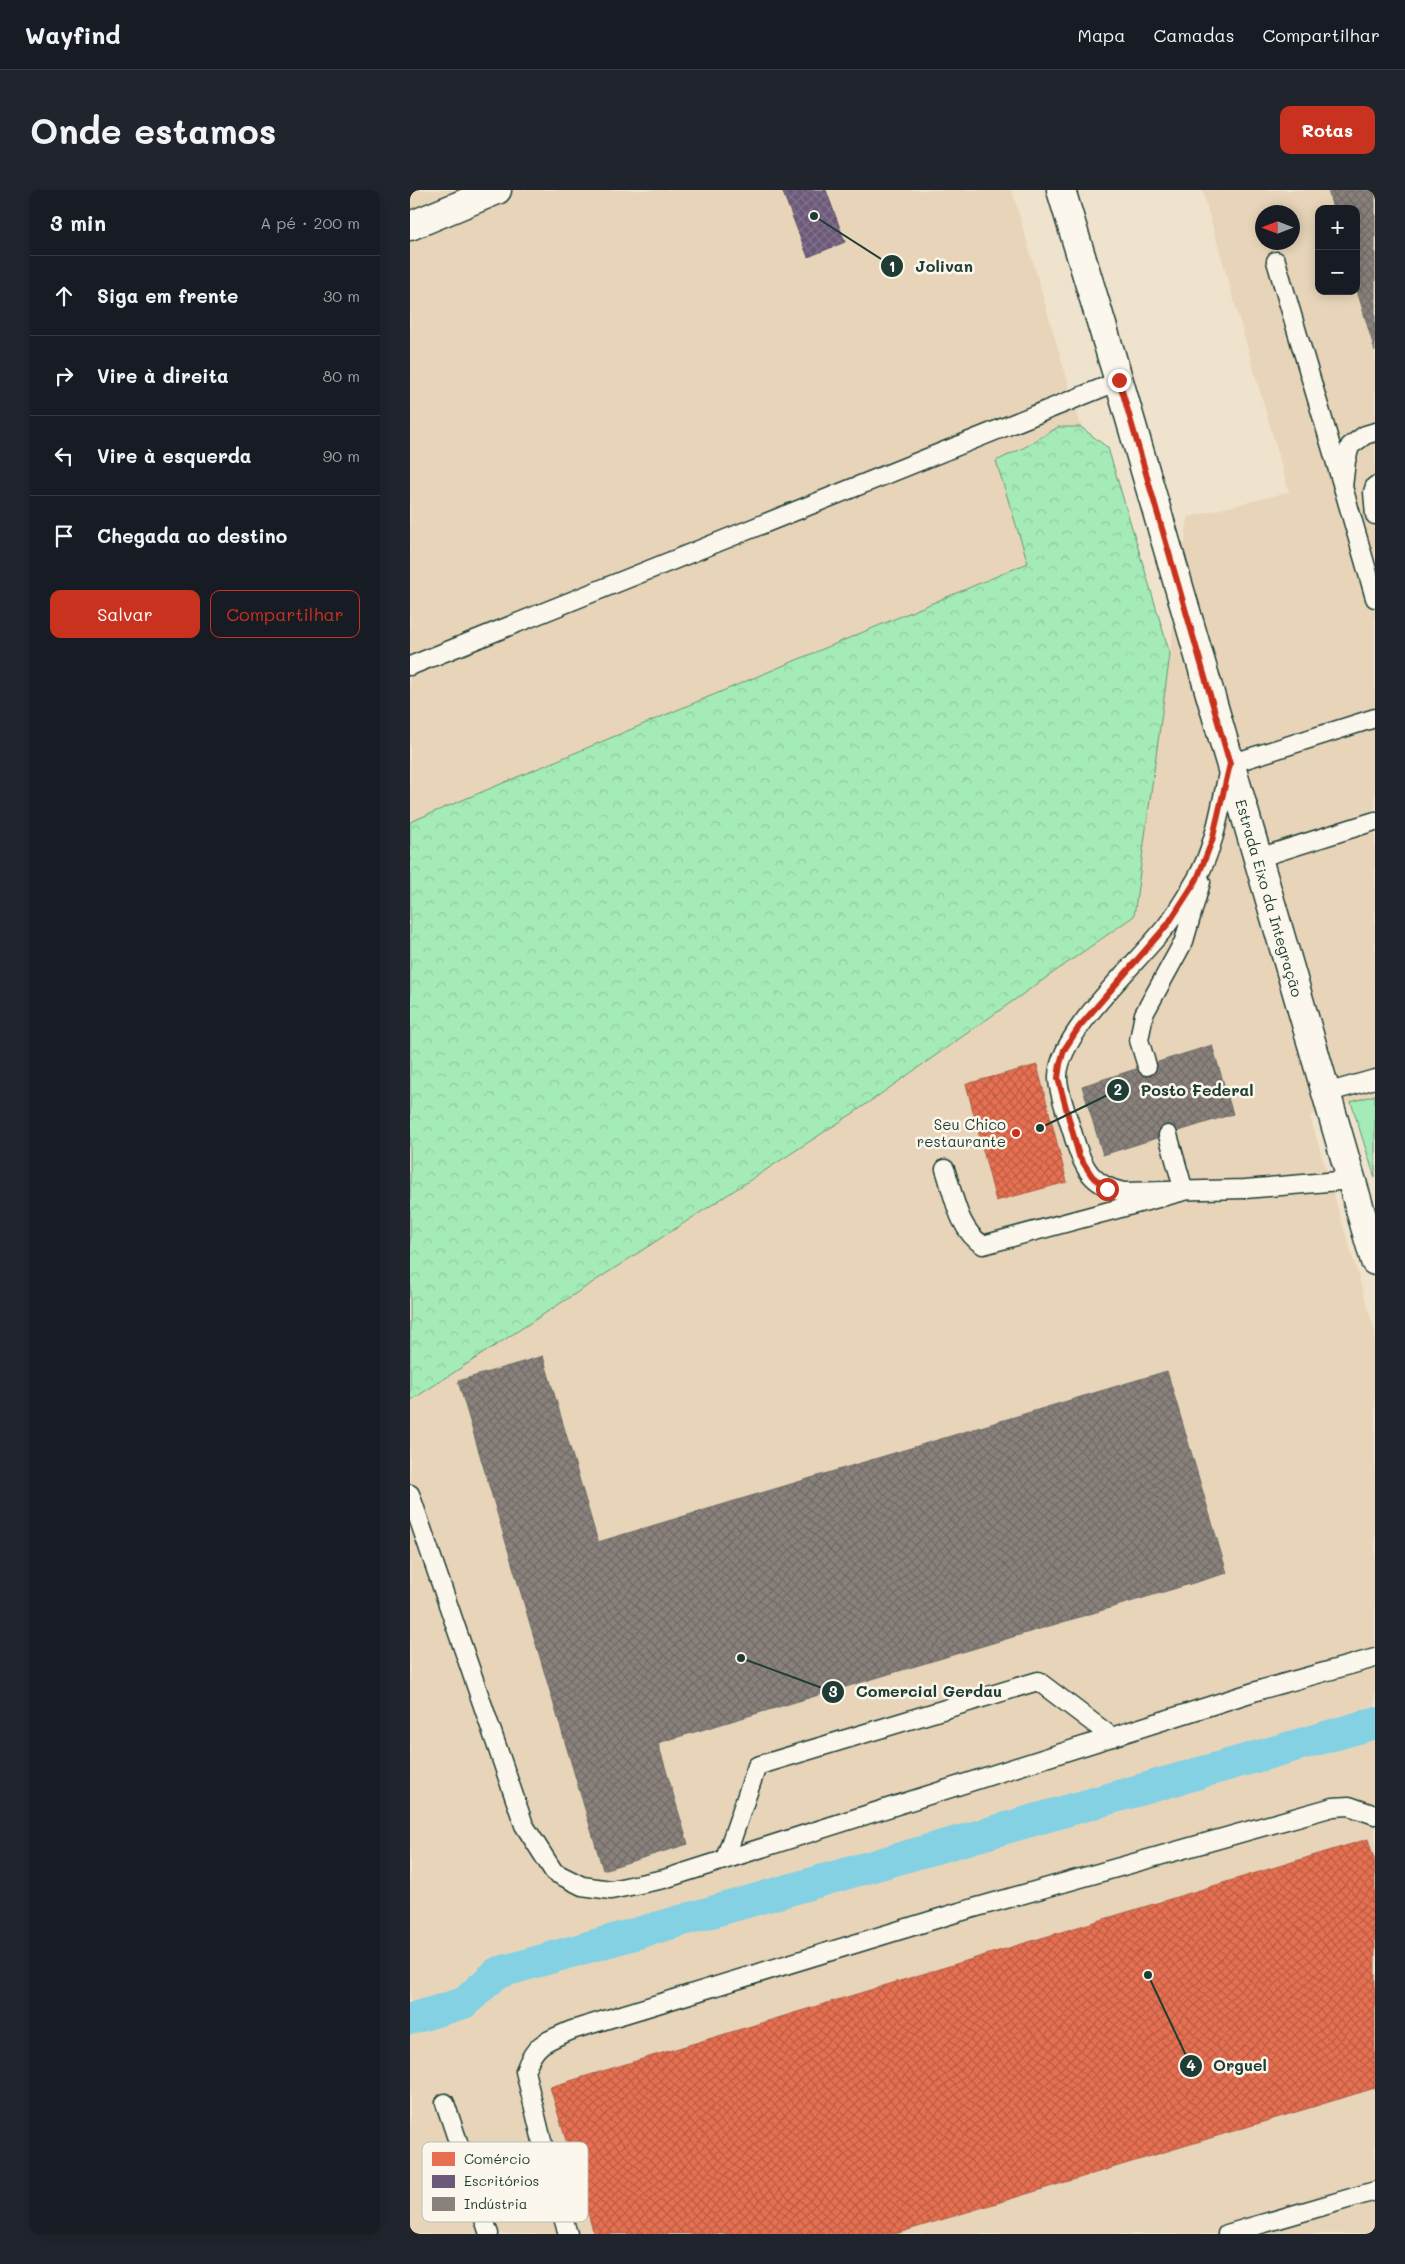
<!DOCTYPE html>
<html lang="pt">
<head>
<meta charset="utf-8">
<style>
  :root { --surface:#171b24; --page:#20242c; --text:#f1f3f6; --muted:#9ea1a6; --line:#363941; --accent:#c8321e }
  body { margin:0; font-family:Mali,sans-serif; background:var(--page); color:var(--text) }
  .controls { position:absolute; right:15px; top:15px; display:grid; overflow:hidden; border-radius:10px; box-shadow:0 2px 12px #0003 }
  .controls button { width:45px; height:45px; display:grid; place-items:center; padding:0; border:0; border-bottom:1px solid var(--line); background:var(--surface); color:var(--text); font:25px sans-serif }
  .compass { position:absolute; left:845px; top:15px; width:45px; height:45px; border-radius:50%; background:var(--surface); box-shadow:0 2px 12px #0003; rotate:270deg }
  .stop { position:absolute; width:15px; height:15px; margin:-11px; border:4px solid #c8321e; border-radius:50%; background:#fff }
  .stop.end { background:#c8321e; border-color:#fff; box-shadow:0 1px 5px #0008 }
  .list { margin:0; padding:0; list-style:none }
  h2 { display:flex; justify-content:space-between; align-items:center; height:65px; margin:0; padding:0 20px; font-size:21px }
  h2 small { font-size:16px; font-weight:400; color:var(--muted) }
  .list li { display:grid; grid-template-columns:32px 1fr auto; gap:15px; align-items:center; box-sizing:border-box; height:80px; padding:0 20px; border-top:1px solid var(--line) }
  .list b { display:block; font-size:19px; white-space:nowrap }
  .list em { font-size:16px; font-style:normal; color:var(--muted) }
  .actions { display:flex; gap:10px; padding:15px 20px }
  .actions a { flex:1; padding:11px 0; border:1px solid var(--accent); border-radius:10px; text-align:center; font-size:18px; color:var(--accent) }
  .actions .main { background:var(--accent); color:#fff }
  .icon { flex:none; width:28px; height:28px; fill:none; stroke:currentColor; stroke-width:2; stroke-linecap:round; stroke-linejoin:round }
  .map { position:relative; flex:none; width:965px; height:2044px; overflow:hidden; border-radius:10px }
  header { display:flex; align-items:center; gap:30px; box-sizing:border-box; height:70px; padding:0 25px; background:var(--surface); border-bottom:1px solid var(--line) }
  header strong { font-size:24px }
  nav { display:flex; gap:28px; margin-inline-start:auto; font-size:18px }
  .intro { display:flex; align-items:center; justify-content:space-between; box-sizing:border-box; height:120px; padding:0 30px }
  h1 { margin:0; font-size:35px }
  .button { padding:12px 22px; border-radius:10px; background:var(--accent); color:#fff; font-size:18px; font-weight:700 }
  main { display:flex; gap:30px; padding:0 30px }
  aside { flex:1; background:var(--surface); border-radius:10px; box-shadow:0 2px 12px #0003 }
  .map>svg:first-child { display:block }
  .built { fill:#e8d5b9; fill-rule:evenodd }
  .green { fill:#a5ebb7; stroke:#629476 }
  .forest { fill:url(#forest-crowns); stroke:#629476 }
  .shops { fill:url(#shops-cross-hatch); stroke:#ab6048 }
  .offices { fill:url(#offices-cross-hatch); stroke:#565165 }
  .industry { fill:url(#industry-cross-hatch); stroke:#6a6d66 }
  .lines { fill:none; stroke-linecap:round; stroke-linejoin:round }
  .canal { stroke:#84d1e4; stroke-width:32 }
  .lane-casing { stroke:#1f3d34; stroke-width:21 }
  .secondary-casing { stroke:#1f3d34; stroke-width:31 }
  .lane { stroke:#fbf7ec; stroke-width:18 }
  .secondary { stroke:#fbf7ec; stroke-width:28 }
  .route { stroke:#c8321e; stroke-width:6 }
  .poi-dot { fill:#c8321e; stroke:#fbf7ec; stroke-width:2 }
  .labels { text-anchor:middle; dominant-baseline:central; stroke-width:5; stroke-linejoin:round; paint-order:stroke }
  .street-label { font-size:15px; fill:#1f3d34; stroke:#fbf7ec }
  .poi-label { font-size:15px; fill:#1f3d34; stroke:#fbf7ec; text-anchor:end }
  .key { fill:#fbf7ec; stroke:#b9bfb5; stroke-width:1 }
  .key-label { font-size:14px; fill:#1f3d34 }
  .leader { fill:none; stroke:#1f3d34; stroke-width:2 }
  .callout-dot { fill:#1f3d34; stroke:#fbf7ec; stroke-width:2 }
  .mark-label { font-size:15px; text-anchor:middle; font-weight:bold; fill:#fff }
  .callout-label { font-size:16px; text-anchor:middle; font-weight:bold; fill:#1f3d34; stroke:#fbf7ec; stroke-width:5; stroke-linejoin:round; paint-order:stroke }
</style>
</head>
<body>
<header>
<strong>Wayfind</strong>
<nav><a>Mapa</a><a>Camadas</a><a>Compartilhar</a></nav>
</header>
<div class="intro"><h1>Onde estamos</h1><a class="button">Rotas</a></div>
<main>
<aside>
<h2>3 min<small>A pé · 200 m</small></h2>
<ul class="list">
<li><svg class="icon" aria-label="ahead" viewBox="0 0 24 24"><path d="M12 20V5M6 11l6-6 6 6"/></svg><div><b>Siga em frente</b></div><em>30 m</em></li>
<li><svg class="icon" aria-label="right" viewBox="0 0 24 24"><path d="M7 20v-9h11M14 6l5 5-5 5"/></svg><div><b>Vire à direita</b></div><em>80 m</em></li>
<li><svg class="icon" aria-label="left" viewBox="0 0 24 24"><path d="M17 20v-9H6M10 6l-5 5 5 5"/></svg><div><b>Vire à esquerda</b></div><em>90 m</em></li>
<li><svg class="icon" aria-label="arrive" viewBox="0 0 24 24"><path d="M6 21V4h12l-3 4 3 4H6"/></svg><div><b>Chegada ao destino</b></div></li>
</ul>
<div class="actions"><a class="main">Salvar</a><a>Compartilhar</a></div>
</aside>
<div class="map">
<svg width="965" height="2044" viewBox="0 0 965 2044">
  <defs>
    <pattern id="forest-crowns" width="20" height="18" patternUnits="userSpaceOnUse" patternTransform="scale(1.25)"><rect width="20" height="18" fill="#a5ebb7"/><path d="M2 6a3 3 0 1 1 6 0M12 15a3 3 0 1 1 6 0" fill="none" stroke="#8eca9e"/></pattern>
    <pattern id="shops-cross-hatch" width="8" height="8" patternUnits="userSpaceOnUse" patternTransform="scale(1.25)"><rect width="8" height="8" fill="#e76f51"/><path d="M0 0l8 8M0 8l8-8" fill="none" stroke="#bb5c44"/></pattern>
    <pattern id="offices-cross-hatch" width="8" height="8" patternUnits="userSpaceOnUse" patternTransform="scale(1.25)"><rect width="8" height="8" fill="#6d597a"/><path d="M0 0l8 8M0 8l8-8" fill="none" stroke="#81748c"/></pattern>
    <pattern id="industry-cross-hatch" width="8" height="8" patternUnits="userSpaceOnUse" patternTransform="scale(1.25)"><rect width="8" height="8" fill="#8a817c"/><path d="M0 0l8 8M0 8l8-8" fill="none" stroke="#706b66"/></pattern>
  </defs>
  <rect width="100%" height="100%" fill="#f0e3ce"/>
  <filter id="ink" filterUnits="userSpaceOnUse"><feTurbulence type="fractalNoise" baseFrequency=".02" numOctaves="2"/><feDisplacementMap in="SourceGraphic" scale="10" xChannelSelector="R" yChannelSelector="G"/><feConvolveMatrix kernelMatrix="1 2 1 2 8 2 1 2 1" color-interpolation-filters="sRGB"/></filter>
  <g filter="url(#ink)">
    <g class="built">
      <polygon points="0,0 602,0 671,237 618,373 0,632"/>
      <path d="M792,0H965V905L900,926L965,1141V2044H0V1211L445,922L724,726L778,327L879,302ZM909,19H946V101H909ZM852,22H882V52H852Z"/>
    </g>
    <polygon class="green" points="965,905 965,988 941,912"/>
    <polygon class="forest" points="648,237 671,237 698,258 760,464 724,726 445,922 0,1211 0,632 618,373 586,271 615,257"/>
    <g class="shops">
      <polygon points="627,875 657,992 586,1011 556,894"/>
      <polygon points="958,1649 965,1672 965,1898 485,2044 184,2044 140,1897"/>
    </g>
    <polygon class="offices" points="372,0 416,0 435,52 398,67"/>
    <g class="industry">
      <polygon points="918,0 965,0 965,161 946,97 946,19 923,19"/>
      <polygon points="802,855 823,924 693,965 672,896"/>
      <polygon points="133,1166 188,1352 757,1181 817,1383 248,1553 278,1654 193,1680 48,1191"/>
    </g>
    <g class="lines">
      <polyline class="canal" points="0,1829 54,1813 87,1783 965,1533"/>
      <g class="lane-casing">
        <g id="lane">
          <polyline points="866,71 933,297"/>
          <polyline points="965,242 955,245 940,256 936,271 933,297 965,408"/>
          <polyline points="965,296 963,302 965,325"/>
          <polyline points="0,476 709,191"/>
          <polyline points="848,668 965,631"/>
          <polyline points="737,876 729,850 734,824 774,751 791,692"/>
          <polyline points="916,903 965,889"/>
          <path d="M535,979C544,1005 548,1040 573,1055L774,1001L758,945"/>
          <path d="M941,990L835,999L714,1002C682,996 673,978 664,948C660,933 647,900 648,886C649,842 729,772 757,735C768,721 777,705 786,690C806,655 811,613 820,574L965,528"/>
          <polyline points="0,1304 114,1635 144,1682 172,1696 201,1700 254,1689 853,1499 965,1468"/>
          <polyline points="315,1669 347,1576 628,1491 702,1547"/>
          <polyline points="35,1913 79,2044"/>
          <path d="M158,2044L142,1992L115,1881C125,1853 136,1851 162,1840L546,1723L923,1617L939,1616L965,1625"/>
          <polyline points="817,2044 965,2001"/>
        </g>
      </g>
      <g class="secondary-casing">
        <g id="secondary">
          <path id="s1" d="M651,0L709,191L965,1071"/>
          <polyline points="0,36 87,0"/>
        </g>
      </g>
      <use href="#lane" class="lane"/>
      <use href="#secondary" class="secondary"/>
    </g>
  </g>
  <g class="lines" filter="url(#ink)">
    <polyline class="route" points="697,999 682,986 669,966 648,888 650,874 654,860 669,837 758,734 787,689 802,651 820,574 709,190"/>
  </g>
  <circle class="poi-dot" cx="606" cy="943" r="5"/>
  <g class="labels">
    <g class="street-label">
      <text stroke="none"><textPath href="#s1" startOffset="738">Estrada Eixo da Integração</textPath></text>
    </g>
    <g class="poi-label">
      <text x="596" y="934">Seu Chico<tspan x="596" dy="17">restaurante</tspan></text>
    </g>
  </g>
  <rect x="12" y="1952" width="166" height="80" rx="8" class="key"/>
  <rect x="22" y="1962" width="23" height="14" fill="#e76f51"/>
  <rect x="22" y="1985" width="23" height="13" fill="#6d597a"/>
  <rect x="22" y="2007" width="23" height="14" fill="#8a817c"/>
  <g class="key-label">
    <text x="54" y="1974">Comércio</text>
    <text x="54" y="1996">Escritórios</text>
    <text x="54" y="2019">Indústria</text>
  </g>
  <path class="leader" d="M404 26L482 76M630 938L708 900M331 1468L423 1502M738 1785L781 1876"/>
  <g class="callout-dot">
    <circle cx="404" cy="26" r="5"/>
    <circle cx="630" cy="938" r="5"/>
    <circle cx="331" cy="1468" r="5"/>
    <circle cx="738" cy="1785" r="5"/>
    <circle cx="482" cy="76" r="12"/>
    <circle cx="708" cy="900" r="12"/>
    <circle cx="423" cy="1502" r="12"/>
    <circle cx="781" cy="1876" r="12"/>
  </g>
  <g class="mark-label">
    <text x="482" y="82">1</text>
    <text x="708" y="905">2</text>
    <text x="423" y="1507">3</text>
    <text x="781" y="1881">4</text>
  </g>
  <g class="callout-label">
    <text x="534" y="82">Jolivan</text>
    <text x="787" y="906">Posto Federal</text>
    <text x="519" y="1507">Comercial Gerdau</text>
    <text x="830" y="1881">Orguel</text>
  </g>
</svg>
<div class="controls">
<button>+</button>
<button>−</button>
</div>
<svg class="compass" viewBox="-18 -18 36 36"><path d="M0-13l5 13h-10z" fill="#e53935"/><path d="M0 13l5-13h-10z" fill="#9ea1a6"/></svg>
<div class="stop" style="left:697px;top:999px"></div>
<div class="stop end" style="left:709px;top:190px"></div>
</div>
</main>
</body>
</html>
